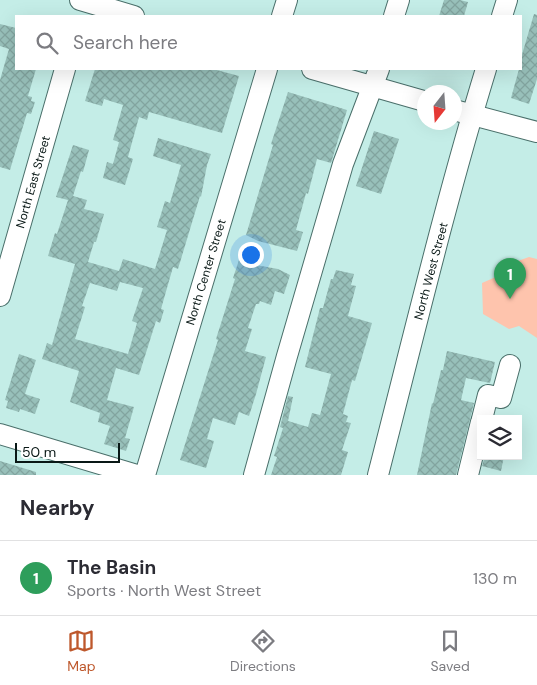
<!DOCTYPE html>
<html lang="en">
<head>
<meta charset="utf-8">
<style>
  :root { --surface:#fff; --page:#f2f2f3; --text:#2b2b33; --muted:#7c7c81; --line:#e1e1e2; --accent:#be582c }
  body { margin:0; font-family:"DM Sans",sans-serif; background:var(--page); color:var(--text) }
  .controls { position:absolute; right:15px; bottom:15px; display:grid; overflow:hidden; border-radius:0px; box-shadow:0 5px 20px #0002 }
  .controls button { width:45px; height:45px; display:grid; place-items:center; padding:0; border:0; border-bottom:1px solid var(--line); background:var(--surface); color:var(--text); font:25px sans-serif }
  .compass { position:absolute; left:417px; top:85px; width:45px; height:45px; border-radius:50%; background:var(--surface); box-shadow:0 5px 20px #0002; rotate:197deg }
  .scale { position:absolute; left:15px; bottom:12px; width:105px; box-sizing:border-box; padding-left:5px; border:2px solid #091816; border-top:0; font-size:14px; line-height:18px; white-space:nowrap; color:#091816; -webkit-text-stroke:4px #fff; paint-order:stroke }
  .you { position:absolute; left:250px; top:254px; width:18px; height:18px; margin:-12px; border:4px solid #fff; border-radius:50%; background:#1a73e8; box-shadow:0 0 0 8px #1a73e833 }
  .badge { display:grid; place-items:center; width:32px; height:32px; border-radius:50%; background:var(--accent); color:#fff; font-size:16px; font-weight:700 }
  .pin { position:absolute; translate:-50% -41px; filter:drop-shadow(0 1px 2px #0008) }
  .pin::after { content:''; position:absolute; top:26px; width:18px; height:15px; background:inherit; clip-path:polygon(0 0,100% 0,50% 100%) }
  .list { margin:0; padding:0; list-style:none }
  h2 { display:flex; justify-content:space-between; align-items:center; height:65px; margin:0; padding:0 20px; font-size:21px }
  h2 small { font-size:16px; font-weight:400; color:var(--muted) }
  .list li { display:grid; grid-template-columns:32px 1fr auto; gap:15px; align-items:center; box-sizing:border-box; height:75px; padding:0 20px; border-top:1px solid var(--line) }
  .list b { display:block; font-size:19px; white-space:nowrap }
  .list p { margin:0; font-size:16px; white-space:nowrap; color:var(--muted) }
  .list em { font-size:16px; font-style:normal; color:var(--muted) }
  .icon { flex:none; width:28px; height:28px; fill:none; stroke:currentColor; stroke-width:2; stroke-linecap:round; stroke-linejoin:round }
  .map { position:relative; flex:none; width:537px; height:475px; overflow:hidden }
  .search { position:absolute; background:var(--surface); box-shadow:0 5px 20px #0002; left:15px; right:15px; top:15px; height:55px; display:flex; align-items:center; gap:12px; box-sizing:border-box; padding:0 18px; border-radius:0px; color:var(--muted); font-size:19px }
  .sheet { height:140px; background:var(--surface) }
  nav { display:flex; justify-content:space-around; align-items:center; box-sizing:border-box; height:70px; border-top:1px solid var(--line); background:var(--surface); font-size:14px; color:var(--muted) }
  nav a { display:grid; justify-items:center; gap:2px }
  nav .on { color:var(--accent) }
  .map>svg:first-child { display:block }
  .pitch { fill:#fec4ad }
  .building { fill:url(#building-cross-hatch); fill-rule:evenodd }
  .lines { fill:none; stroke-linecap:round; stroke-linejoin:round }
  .minor-casing { stroke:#4a6f6a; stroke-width:22 }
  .minor { stroke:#fff; stroke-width:20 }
  .labels { text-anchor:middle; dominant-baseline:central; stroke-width:4.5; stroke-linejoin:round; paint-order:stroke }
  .street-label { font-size:12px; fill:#091816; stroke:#fff }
</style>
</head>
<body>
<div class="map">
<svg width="537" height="475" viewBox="0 0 537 475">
  <defs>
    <pattern id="building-cross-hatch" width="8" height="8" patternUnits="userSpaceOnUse" patternTransform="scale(1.25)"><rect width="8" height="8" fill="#98c0ba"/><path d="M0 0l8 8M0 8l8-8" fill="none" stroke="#82a49f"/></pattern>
  </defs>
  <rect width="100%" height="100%" fill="#c4ede7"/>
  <polygon class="pitch" points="529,257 537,259 537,338 519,326 509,329 483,314 482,283 512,270 515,262"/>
  <g class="building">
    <polygon points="444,0 460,0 468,2 464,16 439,16"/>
    <polygon points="534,14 537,15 537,79 529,104 511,98 519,69 521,69 521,58"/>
    <polygon points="0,24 16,28 16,69 36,69 28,96 32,97 31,101 35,102 31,114 27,113 10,170 0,167 0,80 9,49 0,46"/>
    <polygon points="95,69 213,69 239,76 222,133 149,112 147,120 139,117 128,157 133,159 125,185 103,178 107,162 113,164 119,142 113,140 123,105 104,99 102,106 85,101"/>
    <polygon points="288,92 347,110 331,163 317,159 308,194 306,193 296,230 303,232 297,251 258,241 246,235 273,145 271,144"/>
    <polygon points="374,131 399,139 381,194 356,186"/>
    <path d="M158,138L211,154L207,165L201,197L200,196L178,269L173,267L161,309L164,310L160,323L156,321L139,375L116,368L107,400L134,407L125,438L130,439L126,451L104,444L110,426L98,422L100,413L70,402L79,371L42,359L47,343L52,345L75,264L48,256L55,233L57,234L68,200L56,197L73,145L89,150L83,172L81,171L73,196L87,200L84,209L104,214L96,242H94L88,262L119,271L123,259L155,269L167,230L157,227L165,201L170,203L181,165L153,156ZM120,282L143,288L132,321L137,323L128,354L75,339L85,307L82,306L90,283L117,291Z"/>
    <polygon points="239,260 256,265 278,269 290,275 284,294 275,291 271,305 260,301 259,304 256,304 248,328 252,329 245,351 266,357 256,394 249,416 239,412 235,425 213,418 207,439 214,441 206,468 180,460 218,340 216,339 235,279 233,278"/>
    <polygon points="336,270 354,274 351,285 356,286 348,316 372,323 355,381 352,380 343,414 348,416 346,422 351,423 342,450 348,452 341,475 271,475 277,457 274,456 283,428 280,427 288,396 293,397 288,421 308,427 312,413 320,415 331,374 305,367 320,308 323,308 331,279 333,279"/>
    <polygon points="447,351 495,362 490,383 466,378 461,400 474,403 456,475 417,475 432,403 433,404 441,370 443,370"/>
    <polygon points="19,354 36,360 25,394 40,399 35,414 20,409 19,412 6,408 8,401 5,400"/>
    <polygon points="485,456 504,456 501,471 482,466"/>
    <polygon points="0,461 36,472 36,475 0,475"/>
  </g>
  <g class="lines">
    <g class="minor-casing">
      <g id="minor">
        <polyline points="80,0 134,16"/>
        <polyline points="282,16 287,0"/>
        <polyline points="394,16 399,0"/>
        <polyline points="502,16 507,0"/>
        <polyline points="312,69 424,101"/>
        <polyline points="454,110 537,132"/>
        <polyline points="0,296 65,69"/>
        <polyline points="482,419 488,395 501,398 510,365"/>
        <polyline points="0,434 137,475"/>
        <polyline points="145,475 267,69"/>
        <polyline points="254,475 287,356 343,164 379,69"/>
        <path d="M378,475C413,339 445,203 486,69"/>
        <polyline points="468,475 481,422"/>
      </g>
    </g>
    <use href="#minor" class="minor"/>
  </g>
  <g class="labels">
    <g class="street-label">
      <text transform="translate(33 182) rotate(-74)">North East Street</text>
      <text transform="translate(431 271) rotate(-75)">North West Street</text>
      <text transform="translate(206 272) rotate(-73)">North Center Street</text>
    </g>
  </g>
</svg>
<div class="controls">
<button><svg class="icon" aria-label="layers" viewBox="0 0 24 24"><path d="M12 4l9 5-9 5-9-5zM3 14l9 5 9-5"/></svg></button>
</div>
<svg class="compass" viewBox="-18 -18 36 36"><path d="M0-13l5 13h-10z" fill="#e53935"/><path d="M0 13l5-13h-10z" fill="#7c7c81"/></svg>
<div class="scale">50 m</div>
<div class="you"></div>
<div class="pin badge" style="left:510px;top:299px;background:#2e9e5b">1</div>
<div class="search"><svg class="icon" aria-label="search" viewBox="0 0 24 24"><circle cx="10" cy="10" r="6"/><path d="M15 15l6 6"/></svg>Search here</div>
</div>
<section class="sheet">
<h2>Nearby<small></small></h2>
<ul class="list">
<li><span class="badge" style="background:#2e9e5b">1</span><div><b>The Basin</b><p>Sports · North West Street</p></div><em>130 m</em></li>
</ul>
</section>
<nav>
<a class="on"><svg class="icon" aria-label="map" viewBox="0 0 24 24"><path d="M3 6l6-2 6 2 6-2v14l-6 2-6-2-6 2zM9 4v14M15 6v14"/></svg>Map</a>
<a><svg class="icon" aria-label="directions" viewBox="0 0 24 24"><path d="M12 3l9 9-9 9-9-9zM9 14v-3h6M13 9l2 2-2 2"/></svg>Directions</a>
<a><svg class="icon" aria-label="saved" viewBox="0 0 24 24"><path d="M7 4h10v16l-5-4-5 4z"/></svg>Saved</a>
</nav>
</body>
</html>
